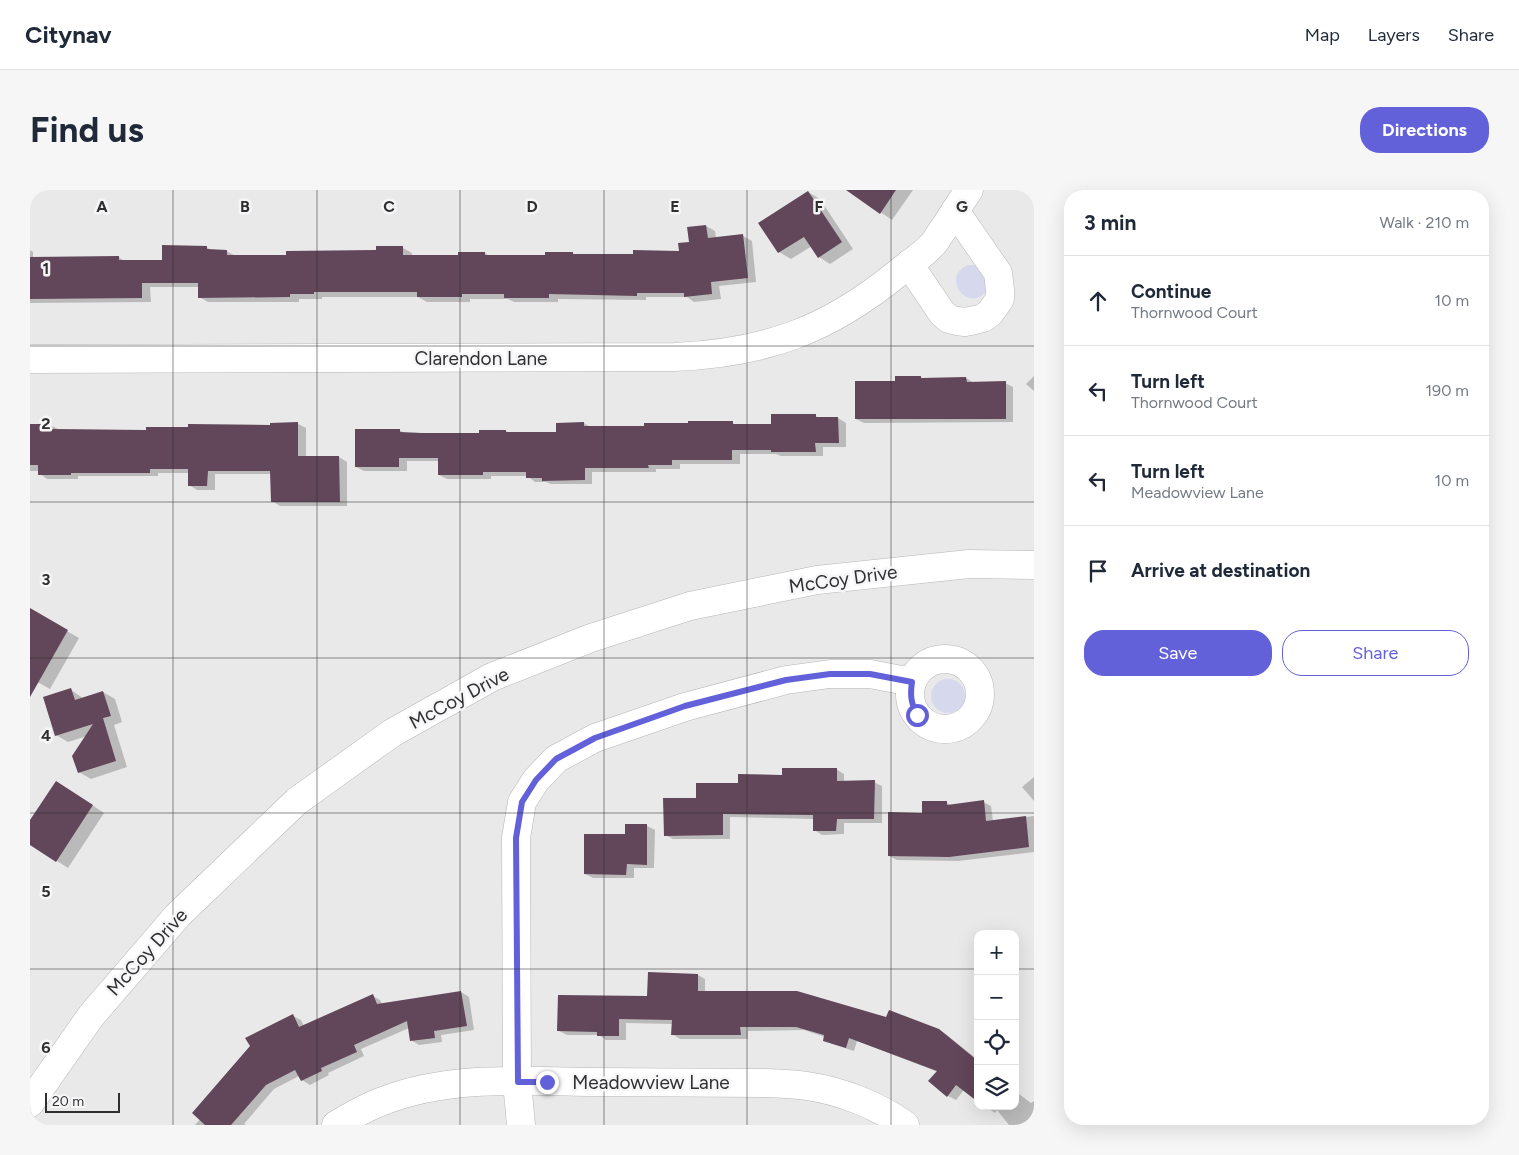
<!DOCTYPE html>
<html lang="en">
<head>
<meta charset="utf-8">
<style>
  :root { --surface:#fff; --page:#f6f6f7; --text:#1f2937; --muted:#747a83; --line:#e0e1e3; --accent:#6261da }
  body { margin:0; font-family:Figtree,sans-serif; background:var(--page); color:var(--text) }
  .controls { position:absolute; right:15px; bottom:15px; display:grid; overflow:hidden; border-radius:10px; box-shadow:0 5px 20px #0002 }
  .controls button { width:45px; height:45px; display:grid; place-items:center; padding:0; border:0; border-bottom:1px solid var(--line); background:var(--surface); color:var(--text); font:25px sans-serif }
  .scale { position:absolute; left:15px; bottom:12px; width:75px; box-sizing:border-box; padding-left:5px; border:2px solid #2f2f2f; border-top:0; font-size:14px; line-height:18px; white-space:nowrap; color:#2f2f2f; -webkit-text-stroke:4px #f6f6f8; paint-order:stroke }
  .stop { position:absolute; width:15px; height:15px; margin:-11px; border:4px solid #6261da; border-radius:50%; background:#fff }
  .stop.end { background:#6261da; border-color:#fff; box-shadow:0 1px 5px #0008 }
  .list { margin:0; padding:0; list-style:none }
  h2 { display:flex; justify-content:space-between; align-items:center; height:65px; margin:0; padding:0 20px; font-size:21px }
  h2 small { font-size:16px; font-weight:400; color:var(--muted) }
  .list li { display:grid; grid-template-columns:32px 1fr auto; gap:15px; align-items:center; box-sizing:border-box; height:90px; padding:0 20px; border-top:1px solid var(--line) }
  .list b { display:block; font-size:19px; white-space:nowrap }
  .list p { margin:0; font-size:16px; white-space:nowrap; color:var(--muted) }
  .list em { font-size:16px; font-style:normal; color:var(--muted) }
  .actions { display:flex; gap:10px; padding:15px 20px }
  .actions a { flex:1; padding:11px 0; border:1px solid var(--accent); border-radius:20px; text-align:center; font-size:18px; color:var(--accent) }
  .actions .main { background:var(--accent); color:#fff }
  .icon { flex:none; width:28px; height:28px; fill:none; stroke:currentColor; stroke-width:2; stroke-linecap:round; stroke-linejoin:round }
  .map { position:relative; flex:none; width:1004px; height:935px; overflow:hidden; border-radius:20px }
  header { display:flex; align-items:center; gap:30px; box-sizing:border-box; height:70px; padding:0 25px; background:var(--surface); border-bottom:1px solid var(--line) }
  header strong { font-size:24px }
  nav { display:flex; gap:28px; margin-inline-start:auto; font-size:18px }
  .intro { display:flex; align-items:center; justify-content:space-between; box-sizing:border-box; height:120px; padding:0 30px }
  h1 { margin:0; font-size:35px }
  .button { padding:12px 22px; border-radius:20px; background:var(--accent); color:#fff; font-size:18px; font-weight:700 }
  main { display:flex; gap:30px; padding:0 30px }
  aside { flex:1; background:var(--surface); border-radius:20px; box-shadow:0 5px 20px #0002 }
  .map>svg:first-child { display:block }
  .green { fill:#d6d8ee }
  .shadow { fill:#0003 }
  .building { fill:#624659 }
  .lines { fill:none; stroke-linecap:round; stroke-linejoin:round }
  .minor-casing { stroke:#b6b6b8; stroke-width:29 }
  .minor { stroke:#fff; stroke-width:28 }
  .route { stroke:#6261da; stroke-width:6 }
  .grid { fill:none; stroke:#2f2f2f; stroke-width:1; stroke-opacity:0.55 }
  .labels { text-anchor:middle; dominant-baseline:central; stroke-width:5; stroke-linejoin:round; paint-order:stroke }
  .street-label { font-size:19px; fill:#2f2f2f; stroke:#f6f6f8 }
  .grid-label { font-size:16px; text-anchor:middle; font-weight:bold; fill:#2f2f2f; stroke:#f6f6f8; stroke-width:5; stroke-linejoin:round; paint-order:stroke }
</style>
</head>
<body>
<header>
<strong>Citynav</strong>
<nav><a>Map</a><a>Layers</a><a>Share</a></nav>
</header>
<div class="intro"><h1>Find us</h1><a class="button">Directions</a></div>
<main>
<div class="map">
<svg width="1004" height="935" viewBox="0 0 1004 935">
  <rect width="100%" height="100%" fill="#e9e9ea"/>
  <g class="green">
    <path d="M938,75H944L954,79L958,99C939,126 909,87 938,75Z"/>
    <circle cx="918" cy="506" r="17"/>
  </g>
  <g class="shadow">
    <polygon points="818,0 883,0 862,30"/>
    <polygon points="778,2 790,9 823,59 800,74 789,67 782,56 761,69 749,62"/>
    <polygon points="676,36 685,41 686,48 713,46 722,51 726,92 689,96 691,109 664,112 657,107 616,107 616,110 528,109 528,112 484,112 478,109 440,109 440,112 397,112 388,107 292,107 292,109 269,109 269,112 178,112 169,107 169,97 120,97 121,112 0,113 0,60 3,62 3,68 88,67 95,71 133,71 176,57 183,61 196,61 206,66 257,66 347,61 373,58 382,63 382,66 429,66 455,63 461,67 517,66 542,63 546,65 605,65 650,62"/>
    <polygon points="1004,186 1004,201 996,194"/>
    <polygon points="890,187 894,189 936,188 944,193 975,193 983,197 983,232 834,233 826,229"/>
    <polygon points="785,226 790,228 808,228 816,233 816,257 793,257 793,266 751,266 746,264 710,264 710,274 650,274 650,279 626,279 626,282 562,282 562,294 521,294 516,292 505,292 497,286 461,286 461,289 417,289 409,285 409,271 377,271 377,281 334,281 326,277 369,240 375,243 450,244 476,241 480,243 527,243 554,233 560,237 616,237 702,233 707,235 742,235"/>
    <polygon points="268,234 276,238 276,267 309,267 317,272 317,316 250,316 242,311 242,284 185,284 185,300 167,300 159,295 159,283 128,283 128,286 48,286 48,289 17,289 10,284 10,281 0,281 0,235 20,235 28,239 117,241"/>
    <polygon points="0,420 49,448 20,499 0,488"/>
    <polygon points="41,500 53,508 73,502 85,509 92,532 84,535 97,577 61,589 49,582 57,546 38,552 26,545"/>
    <polygon points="806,579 814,584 814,592 844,592 852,596 852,633 814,633 814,644 792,645 784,640 784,629 700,627 700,649 643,649 635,645 668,609 709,594 753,586"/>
    <polygon points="1004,587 1004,611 992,597"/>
    <polygon points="38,599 74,623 38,678 0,654 0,632"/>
    <polygon points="953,612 961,616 963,631 1004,626 1004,662 928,671 867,670 859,666 893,624 917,613 922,616"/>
    <polygon points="617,636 625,640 624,678 604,678 604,688 563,688 555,684 597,645"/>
    <polygon points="668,785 675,789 675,802 857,829 909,840 917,845 948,870 948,911 934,900 926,910 918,906 908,882 827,851 824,861 802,854 794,850 795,847 774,840 718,841 718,849 650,849 642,844 643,834 596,833 596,850 576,850 569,845 537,845 529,841 618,807"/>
    <polygon points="431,802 439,807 444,840 411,845 412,852 389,855 381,850 379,838 331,859 334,866 298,883 299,885 280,895 272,890 269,886 244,899 214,934 216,935 165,935 263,826 271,830 274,836 343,806 350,810 352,814"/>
    <polygon points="985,901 1001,913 1004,911 1004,935 979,935 967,920 965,923 955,916 985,916"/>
  </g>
  <g class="building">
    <polygon points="816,0 866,0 850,24"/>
    <polygon points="778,1 812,52 788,68 774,47 748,63 728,33"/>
    <polygon points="676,35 678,48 713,44 718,88 681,92 682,104 654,107 654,103 607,103 607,106 519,104 519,108 474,108 474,104 432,104 432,107 387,107 387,102 284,102 284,104 260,104 260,107 168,108 168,93 112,93 112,108 0,109 0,67 89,66 89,70 132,70 132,55 177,56 177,59 197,60 197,65 256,65 256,61 346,60 346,56 373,56 373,65 428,65 428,62 455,62 455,65 515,65 515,62 543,62 543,64 603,64 603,60 649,61 648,53 659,52 657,37"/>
    <polygon points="865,186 891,186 891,188 936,187 937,192 976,191 976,229 825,229 825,191 865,191"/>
    <polygon points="741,224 786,224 786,227 808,227 809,253 785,253 786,262 741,262 741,260 702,260 702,270 642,270 642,275 618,275 619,278 555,278 555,290 512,291 512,288 496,288 496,282 453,282 453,285 408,285 408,268 369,268 369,277 325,277 325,239 370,239 370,242 392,243 449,243 449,240 476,240 476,242 526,242 526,233 554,232 554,236 614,236 614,233 658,233 658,231 703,231 703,234 741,234"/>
    <polygon points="268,232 268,266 309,266 310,312 241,312 240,281 178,281 177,296 158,296 158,279 120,279 120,283 41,283 41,285 8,285 8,275 0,275 0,234 20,234 20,239 116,240 116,237 158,237 158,234 240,235 240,233"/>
    <polygon points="0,418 38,440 0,507"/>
    <polygon points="41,498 45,510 73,501 81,526 73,528 86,571 48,583 42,566 63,534 25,546 13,507"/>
    <polygon points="752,578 807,578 807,591 845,590 844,629 807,629 806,641 783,641 783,625 693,624 693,645 634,646 633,608 666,608 666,593 708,593 708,584 752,585"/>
    <polygon points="26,591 63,615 26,672 0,655 0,630"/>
    <polygon points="954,610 956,631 996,626 999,657 919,667 858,666 858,622 892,623 892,611 917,611 917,615"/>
    <polygon points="595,634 617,634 617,675 597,674 596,685 554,684 554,644 595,644"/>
    <polygon points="618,782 668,784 668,801 767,801 856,827 859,820 909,839 948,871 948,912 926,895 917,907 898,891 907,881 819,848 816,858 793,851 794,845 766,837 710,837 711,845 641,845 642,830 589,829 589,846 567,846 567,842 527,841 528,805 617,806"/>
    <polygon points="431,801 437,836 404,841 405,848 380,851 377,831 324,855 327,862 291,878 292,881 271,891 265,880 236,895 201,935 175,935 162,923 220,856 215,848 263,824 269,837 343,804 347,814"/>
  </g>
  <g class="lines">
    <g class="minor-casing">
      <g id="minor">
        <polyline points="879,74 912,123 919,129 927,131 935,132 945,130 953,128 960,123 970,109 970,100 968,83 925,21"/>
        <path d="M0,169L644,167C735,163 797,141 868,83C879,74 893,65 903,54C907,50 910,43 914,38C922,26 930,13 939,0"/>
        <circle cx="915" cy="504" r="35"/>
        <polyline points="0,913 61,826 148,725 267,611 362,543 462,487 561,448 660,416 787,390 939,374 1004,375"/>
        <path d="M306,935C321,926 336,917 353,911C418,885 495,891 564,892C622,892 680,893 738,893C751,894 765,894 777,896C811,901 847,915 875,935"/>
        <polyline points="491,935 487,892 486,648 492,612 506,590 526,569 565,548 655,517 756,490 800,484 840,484 882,492"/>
      </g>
    </g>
    <use href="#minor" class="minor"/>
  </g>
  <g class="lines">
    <path class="route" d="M517,892H488L486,648L492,612L506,590L526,569L565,548L655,516L756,490L800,484H840L882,492C880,505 881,513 887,525"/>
  </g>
  <path class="grid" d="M143,0V935M287,0V935M430,0V935M574,0V935M717,0V935M861,0V935M0,156H1004M0,312H1004M0,468H1004M0,623H1004M0,779H948M985,779H1004"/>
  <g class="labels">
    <g class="street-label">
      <text x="451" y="168">Clarendon Lane</text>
      <text transform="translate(813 389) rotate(-8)">McCoy Drive</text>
      <text transform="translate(429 508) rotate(-28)">McCoy Drive</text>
      <text transform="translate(117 762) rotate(-48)">McCoy Drive</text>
      <text x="621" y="892">Meadowview Lane</text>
    </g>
  </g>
  <g class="grid-label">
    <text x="72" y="22">A</text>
    <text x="215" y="22">B</text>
    <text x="359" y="22">C</text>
    <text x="502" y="22">D</text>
    <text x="645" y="22">E</text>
    <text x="789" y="22">F</text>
    <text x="932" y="22">G</text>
    <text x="16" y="84">1</text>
    <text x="16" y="239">2</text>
    <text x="16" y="395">3</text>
    <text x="16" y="551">4</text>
    <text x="16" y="707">5</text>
    <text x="16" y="863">6</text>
  </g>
</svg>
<div class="controls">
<button>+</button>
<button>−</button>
<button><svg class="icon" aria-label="locate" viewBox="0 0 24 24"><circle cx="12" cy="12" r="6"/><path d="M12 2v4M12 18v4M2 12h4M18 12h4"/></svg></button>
<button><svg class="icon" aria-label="layers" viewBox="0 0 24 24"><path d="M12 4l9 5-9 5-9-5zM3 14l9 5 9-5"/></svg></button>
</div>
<div class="scale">20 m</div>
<div class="stop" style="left:887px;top:525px"></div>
<div class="stop end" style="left:517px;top:892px"></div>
</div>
<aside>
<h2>3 min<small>Walk · 210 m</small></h2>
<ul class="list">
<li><svg class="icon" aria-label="ahead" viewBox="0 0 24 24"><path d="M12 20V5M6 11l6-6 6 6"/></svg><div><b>Continue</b><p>Thornwood Court</p></div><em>10 m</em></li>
<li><svg class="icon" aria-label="left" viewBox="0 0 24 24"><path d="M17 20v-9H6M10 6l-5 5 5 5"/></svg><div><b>Turn left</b><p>Thornwood Court</p></div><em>190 m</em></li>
<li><svg class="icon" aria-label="left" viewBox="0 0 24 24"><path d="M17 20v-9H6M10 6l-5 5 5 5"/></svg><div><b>Turn left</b><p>Meadowview Lane</p></div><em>10 m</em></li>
<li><svg class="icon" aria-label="arrive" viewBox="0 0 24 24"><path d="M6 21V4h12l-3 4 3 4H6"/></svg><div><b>Arrive at destination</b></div></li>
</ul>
<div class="actions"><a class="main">Save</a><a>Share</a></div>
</aside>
</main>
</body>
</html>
